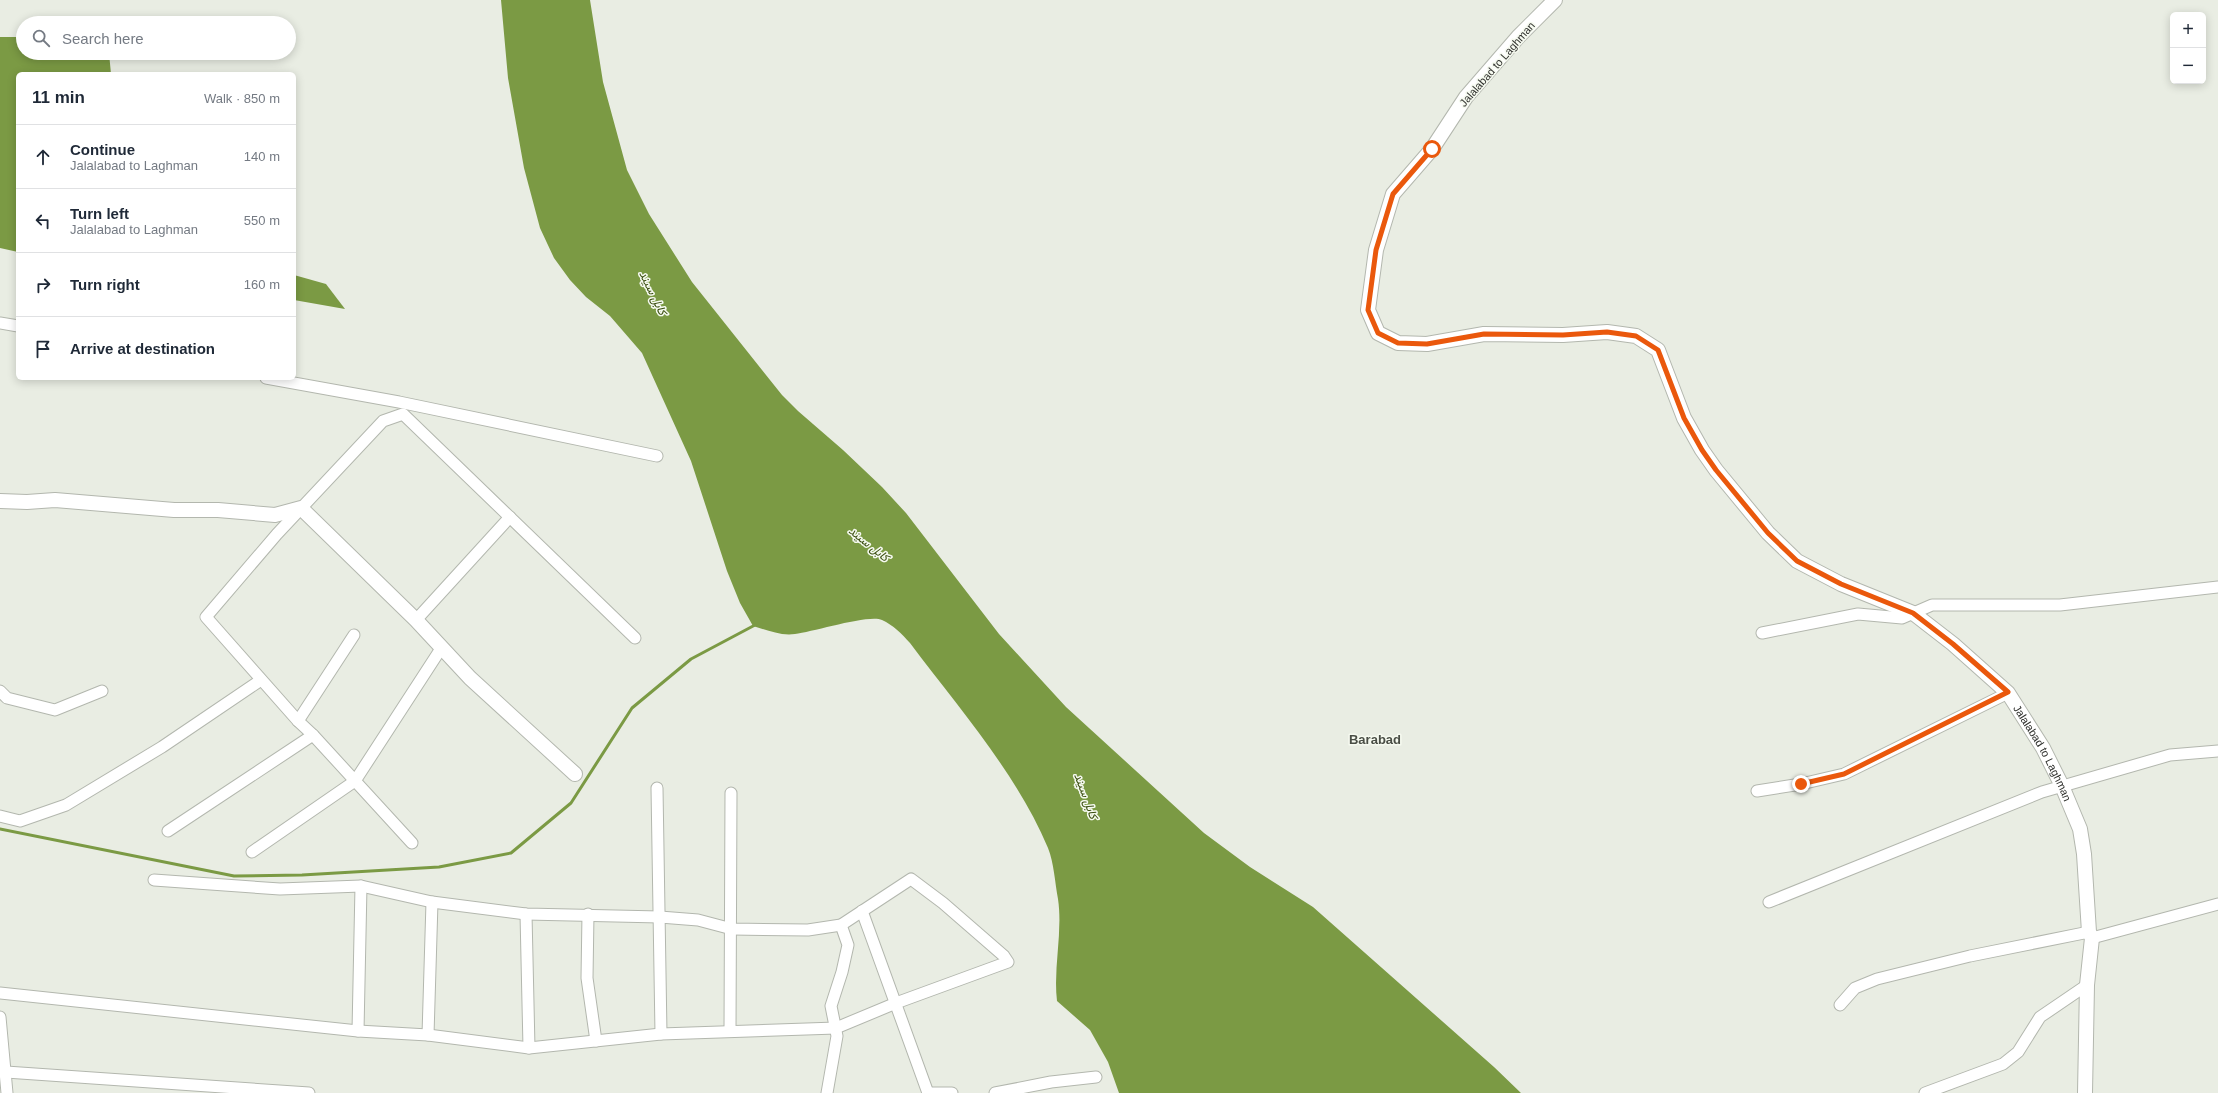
<!DOCTYPE html>
<html lang="en">
<head>
<meta charset="utf-8">
<style>
  :root { --surface:#fff; --page:#f6f6f7; --text:#1f2937; --muted:#747a83; --line:#e0e1e3 }
  body { margin:0; font-family:Arial,Vazirmatn,sans-serif; background:var(--page); color:var(--text) }
  .controls { position:absolute; right:12px; top:12px; display:grid; overflow:hidden; border-radius:6px; box-shadow:0 2px 10px #0003 }
  .controls button { width:36px; height:36px; display:grid; place-items:center; padding:0; border:0; border-bottom:1px solid var(--line); background:var(--surface); color:var(--text); font:20px sans-serif }
  .stop { position:absolute; width:12px; height:12px; margin:-9px; border:3px solid #ea580c; border-radius:50%; background:#fff }
  .stop.end { background:#ea580c; border-color:#fff; box-shadow:0 1px 4px #0008 }
  .list { margin:0; padding:0; list-style:none }
  h2 { display:flex; justify-content:space-between; align-items:center; height:52px; margin:0; padding:0 16px; font-size:17px }
  h2 small { font-size:13px; font-weight:400; color:var(--muted) }
  .list li { display:grid; grid-template-columns:26px 1fr auto; gap:12px; align-items:center; box-sizing:border-box; height:64px; padding:0 16px; border-top:1px solid var(--line) }
  .list b { display:block; font-size:15px; white-space:nowrap }
  .list p { margin:0; font-size:13px; white-space:nowrap; color:var(--muted) }
  .list em { font-size:13px; font-style:normal; color:var(--muted) }
  .icon { flex:none; width:22px; height:22px; fill:none; stroke:currentColor; stroke-width:2; stroke-linecap:round; stroke-linejoin:round }
  .map { position:relative; flex:none; width:2218px; height:1093px; overflow:hidden }
  .search { position:absolute; background:var(--surface); box-shadow:0 2px 10px #0003; left:16px; top:16px; width:280px; height:44px; display:flex; align-items:center; gap:10px; box-sizing:border-box; padding:0 14px; border-radius:22px; color:var(--muted); font-size:15px }
  .panel { position:absolute; background:var(--surface); box-shadow:0 2px 10px #0003; left:16px; top:72px; width:280px; height:308px; border-radius:6px }
  .map>svg:first-child { display:block }
  .water { fill:#7b9a44 }
  .lines { fill:none; stroke-linecap:round; stroke-linejoin:round }
  .stream { stroke:#7b9a44; stroke-width:3 }
  .minor-casing { stroke:#b3b7ae; stroke-width:13 }
  .tertiary-casing { stroke:#b3b7ae; stroke-width:16 }
  .minor { stroke:#fff; stroke-width:11 }
  .tertiary { stroke:#fff; stroke-width:14 }
  .route { stroke:#ea580c; stroke-width:5 }
  .labels { text-anchor:middle; dominant-baseline:central; stroke-width:3; stroke-linejoin:round; paint-order:stroke }
  .street-label { font-size:11px; fill:#2f302d; stroke:#f6faf0 }
  .water-label { font-size:12px; font-style:italic; fill:#3a4e10; stroke:#f6faf0 }
  .quarter-label { font-size:13px; font-weight:bold; fill:#4a4e46; stroke:#f6faf0 }
</style>
</head>
<body>
<div class="map">
<svg width="2218" height="1093" viewBox="0 0 2218 1093">
  <rect width="100%" height="100%" fill="#e9ede3"/>
  <g class="water">
    <path d="M501,0H590L603,82L627,170L649,214L692,282L782,395L798,411L843,450L882,487L906,513L999,634L1066,707L1204,833L1250,867L1313,907L1494,1067L1521,1093H1119L1108,1062L1090,1030L1057,1001C1053,967 1063,933 1058,899C1055,883 1054,863 1048,848C1017,774 958,707 910,643C902,634 893,625 882,620C869,614 813,632 795,634C780,636 767,630 753,626L740,603L727,571L691,461L642,353L610,316L586,297L570,280L554,258L540,228L524,168L508,78Z"/>
    <polygon points="0,37 23,37 23,53 109,53 111,74 18,74 18,252 0,248"/>
    <polygon points="294,275 326,284 345,309 294,300"/>
  </g>
  <g class="lines">
    <polyline class="stream" points="0,829 234,876 302,875 439,867 511,853 571,803 632,708 691,659 755,625"/>
    <g class="minor-casing">
      <g id="minor">
        <polyline points="0,323 18,326"/>
        <polyline points="266,378 399,402 657,456"/>
        <polyline points="416,620 510,517"/>
        <polyline points="1762,633 1858,614 1902,618 1932,605 2060,605 2218,587"/>
        <polyline points="0,691 7,698 55,710 102,691"/>
        <polyline points="298,721 354,635"/>
        <polyline points="657,788 661,1034"/>
        <polyline points="1757,791 1801,784 1844,774 2008,693"/>
        <polyline points="0,816 20,821 66,805 162,747 261,680"/>
        <polyline points="168,831 313,735"/>
        <polyline points="412,843 313,735 298,721 206,617 277,534 383,421 403,414 635,638"/>
        <polyline points="252,852 355,781 442,647"/>
        <polyline points="1769,902 2042,792 2170,755 2218,751"/>
        <polyline points="862,911 928,1093"/>
        <polyline points="526,914 529,1048"/>
        <polyline points="588,914 587,978 596,1041"/>
        <polyline points="2092,938 2218,904"/>
        <polyline points="0,993 358,1031 428,1035 529,1048 661,1034 836,1028 896,1003 1008,962 1004,956 943,903 911,879 841,925 808,930 732,929 698,920 660,917 526,914 432,902 361,886 280,889 154,880"/>
        <polyline points="1840,1005 1855,988 1877,979 1970,956 2089,932"/>
        <polyline points="0,1017 7,1093"/>
        <polyline points="730,1030 731,793"/>
        <polyline points="358,1031 361,886"/>
        <polyline points="428,1035 432,902"/>
        <polyline points="6,1072 309,1093"/>
        <polyline points="827,1093 837,1036 831,1006 842,972 848,945 841,925"/>
        <polyline points="930,1093 952,1093"/>
        <polyline points="995,1093 1051,1082 1096,1077"/>
        <polyline points="1925,1093 2003,1064 2018,1052 2040,1017 2087,985"/>
      </g>
    </g>
    <g class="tertiary-casing">
      <g id="tertiary">
        <path id="s1" d="M1555,0L1518,37L1466,97L1432,149L1393,194L1376,250L1368,310L1378,333L1398,343L1427,344L1484,334L1563,335L1607,332L1636,336L1658,350L1684,418L1702,450L1716,470L1768,533L1797,561L1841,584L1913,613L1953,644L2008,693L2043,748L2062,786L2080,829L2084,854L2089,932L2092,938L2087,985L2085,1093"/>
        <polyline points="0,501 27,502 55,500 174,510 218,510 275,515 301,508 416,620 470,678 575,774"/>
      </g>
    </g>
    <use href="#minor" class="minor"/>
    <use href="#tertiary" class="tertiary"/>
  </g>
  <g class="lines">
    <polyline class="route" points="1432,149 1393,194 1376,250 1368,310 1378,333 1398,343 1427,344 1484,334 1563,335 1607,332 1636,336 1658,350 1684,418 1702,450 1716,470 1768,533 1797,561 1841,584 1913,613 1953,644 2008,692 1844,774 1801,784"/>
  </g>
  <g class="labels">
    <g class="street-label">
      <text transform="translate(1497 64) rotate(-49)">Jalalabad to Laghman</text>
      <text stroke="none"><textPath href="#s1" startOffset="1262">Jalalabad to Laghman</textPath></text>
    </g>
    <g class="water-label">
      <text transform="translate(653 293) rotate(64)">کابل سيند</text>
      <text transform="translate(869 544) rotate(39)">کابل سيند</text>
      <text transform="translate(1086 796) rotate(70)">کابل سيند</text>
    </g>
    <g class="quarter-label">
      <text x="1375" y="739">Barabad</text>
    </g>
  </g>
</svg>
<div class="controls">
<button>+</button>
<button>−</button>
</div>
<div class="stop" style="left:1432px;top:149px"></div>
<div class="stop end" style="left:1801px;top:784px"></div>
<div class="search"><svg class="icon" aria-label="search" viewBox="0 0 24 24"><circle cx="10" cy="10" r="6"/><path d="M15 15l6 6"/></svg>Search here</div>
<section class="panel">
<h2>11 min<small>Walk · 850 m</small></h2>
<ul class="list">
<li><svg class="icon" aria-label="ahead" viewBox="0 0 24 24"><path d="M12 20V5M6 11l6-6 6 6"/></svg><div><b>Continue</b><p>Jalalabad to Laghman</p></div><em>140 m</em></li>
<li><svg class="icon" aria-label="left" viewBox="0 0 24 24"><path d="M17 20v-9H6M10 6l-5 5 5 5"/></svg><div><b>Turn left</b><p>Jalalabad to Laghman</p></div><em>550 m</em></li>
<li><svg class="icon" aria-label="right" viewBox="0 0 24 24"><path d="M7 20v-9h11M14 6l5 5-5 5"/></svg><div><b>Turn right</b></div><em>160 m</em></li>
<li><svg class="icon" aria-label="arrive" viewBox="0 0 24 24"><path d="M6 21V4h12l-3 4 3 4H6"/></svg><div><b>Arrive at destination</b></div></li>
</ul>
</section>
</div>
</body>
</html>
